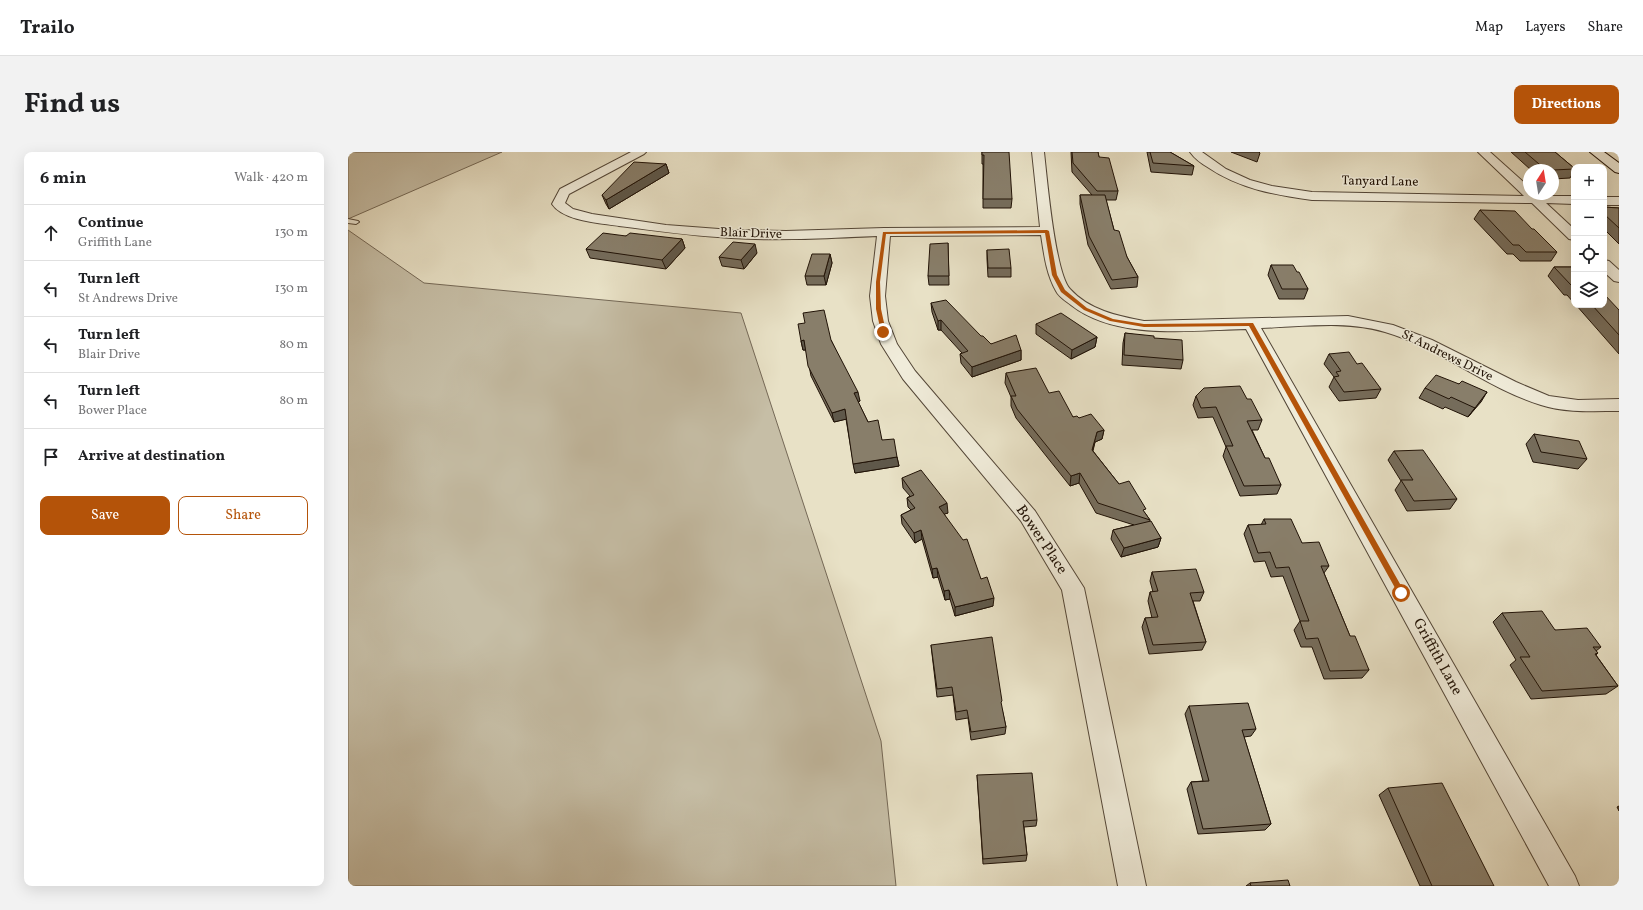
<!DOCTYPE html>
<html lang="en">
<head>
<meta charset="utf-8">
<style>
  :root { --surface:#fff; --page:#f2f2f2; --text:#202124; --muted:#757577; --line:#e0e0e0; --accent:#b45309 }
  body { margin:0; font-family:Vollkorn,serif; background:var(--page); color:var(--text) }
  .controls { position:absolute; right:12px; top:12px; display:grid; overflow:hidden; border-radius:8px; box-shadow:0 4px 16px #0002 }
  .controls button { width:36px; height:36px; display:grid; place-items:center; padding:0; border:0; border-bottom:1px solid var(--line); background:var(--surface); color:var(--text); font:20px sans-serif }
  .compass { position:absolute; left:1175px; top:12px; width:36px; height:36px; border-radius:50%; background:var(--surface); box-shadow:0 4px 16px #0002; rotate:12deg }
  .stop { position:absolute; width:12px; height:12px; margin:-9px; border:3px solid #b45309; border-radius:50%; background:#fff }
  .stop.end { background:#b45309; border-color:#fff; box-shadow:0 1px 4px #0008 }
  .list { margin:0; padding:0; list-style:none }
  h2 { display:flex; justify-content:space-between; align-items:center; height:52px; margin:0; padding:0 16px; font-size:17px }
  h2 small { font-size:13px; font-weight:400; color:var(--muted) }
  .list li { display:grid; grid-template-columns:26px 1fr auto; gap:12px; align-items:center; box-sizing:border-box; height:56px; padding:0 16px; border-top:1px solid var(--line) }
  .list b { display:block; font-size:15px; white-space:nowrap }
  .list p { margin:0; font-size:13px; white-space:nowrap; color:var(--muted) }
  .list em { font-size:13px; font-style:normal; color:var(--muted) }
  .actions { display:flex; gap:8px; padding:12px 16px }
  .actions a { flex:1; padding:9px 0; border:1px solid var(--accent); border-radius:8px; text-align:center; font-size:14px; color:var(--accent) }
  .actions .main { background:var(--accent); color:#fff }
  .icon { flex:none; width:22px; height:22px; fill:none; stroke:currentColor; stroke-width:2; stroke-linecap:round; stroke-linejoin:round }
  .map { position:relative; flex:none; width:1271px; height:734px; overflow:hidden; border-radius:8px }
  header { display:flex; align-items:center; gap:24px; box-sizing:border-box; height:56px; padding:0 20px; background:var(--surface); border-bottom:1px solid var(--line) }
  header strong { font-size:19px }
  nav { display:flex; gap:22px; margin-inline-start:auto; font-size:14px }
  .intro { display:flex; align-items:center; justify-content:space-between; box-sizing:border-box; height:96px; padding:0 24px }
  h1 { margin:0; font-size:28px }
  .button { padding:10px 18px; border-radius:8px; background:var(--accent); color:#fff; font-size:14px; font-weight:700 }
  main { display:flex; gap:24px; padding:0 24px }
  aside { flex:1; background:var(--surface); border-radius:8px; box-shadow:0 4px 16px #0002 }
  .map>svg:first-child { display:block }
  .green { fill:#c6bea6; stroke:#746856 }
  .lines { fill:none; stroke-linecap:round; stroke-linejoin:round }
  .lane-casing { stroke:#534637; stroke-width:2 }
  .street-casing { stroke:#534637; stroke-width:2 }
  .secondary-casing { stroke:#211307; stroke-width:2 }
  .lane { fill:#f0ecda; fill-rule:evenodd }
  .street { fill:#f0ecda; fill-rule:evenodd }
  .secondary { fill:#f0ecda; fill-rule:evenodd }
  .wall { fill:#756c5b; stroke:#211307 }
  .shaded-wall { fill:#5f584a; stroke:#211307 }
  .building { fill:#887e6a; stroke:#211307 }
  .route { fill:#b45309 }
  .labels { text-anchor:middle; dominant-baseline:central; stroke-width:3; stroke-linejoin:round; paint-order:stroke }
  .far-street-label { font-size:13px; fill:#211307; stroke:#f0ecda }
  .street-label { font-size:15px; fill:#211307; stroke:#f0ecda }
</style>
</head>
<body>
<header>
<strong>Trailo</strong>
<nav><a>Map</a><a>Layers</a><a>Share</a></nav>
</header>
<div class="intro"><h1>Find us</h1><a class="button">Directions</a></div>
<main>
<aside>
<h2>6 min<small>Walk · 420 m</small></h2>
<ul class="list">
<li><svg class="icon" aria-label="ahead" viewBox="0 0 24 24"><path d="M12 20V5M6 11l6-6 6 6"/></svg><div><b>Continue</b><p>Griffith Lane</p></div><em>130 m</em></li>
<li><svg class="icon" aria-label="left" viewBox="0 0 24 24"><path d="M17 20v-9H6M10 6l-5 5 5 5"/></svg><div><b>Turn left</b><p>St Andrews Drive</p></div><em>130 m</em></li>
<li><svg class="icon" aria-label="left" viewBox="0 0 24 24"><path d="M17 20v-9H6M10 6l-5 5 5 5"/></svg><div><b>Turn left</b><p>Blair Drive</p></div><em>80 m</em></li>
<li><svg class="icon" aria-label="left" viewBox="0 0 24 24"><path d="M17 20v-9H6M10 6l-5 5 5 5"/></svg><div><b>Turn left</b><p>Bower Place</p></div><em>80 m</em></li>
<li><svg class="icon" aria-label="arrive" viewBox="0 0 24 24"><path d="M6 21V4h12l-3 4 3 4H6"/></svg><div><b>Arrive at destination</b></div></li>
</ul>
<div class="actions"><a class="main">Save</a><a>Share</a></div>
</aside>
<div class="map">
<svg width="1271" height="734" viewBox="0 0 1271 734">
  <rect width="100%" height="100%" fill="#e8e1c6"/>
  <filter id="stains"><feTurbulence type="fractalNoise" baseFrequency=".005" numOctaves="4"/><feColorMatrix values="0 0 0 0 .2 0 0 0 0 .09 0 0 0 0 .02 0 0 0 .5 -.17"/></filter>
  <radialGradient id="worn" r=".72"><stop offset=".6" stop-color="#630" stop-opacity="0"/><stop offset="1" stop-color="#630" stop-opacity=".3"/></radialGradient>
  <g class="green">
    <polygon points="0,0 154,0 0,67"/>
    <polygon points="0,78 76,131 393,161 533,589 548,734 0,734"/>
  </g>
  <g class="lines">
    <g class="lane-casing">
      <polygon id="lane" points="0,67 10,69 11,70 8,72 0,71"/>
    </g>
    <g class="street-casing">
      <g id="street">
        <path d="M283,0H298L296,2L221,42L217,51L225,57L244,62L318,73L384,78L438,79L536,76L692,75L684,0H696C699,26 707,121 722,137C741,158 769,164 796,169L1000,164L1045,173L1084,188L1168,230L1201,244L1230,248L1271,247V259C1245,259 1218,261 1193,253C1138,236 1092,196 1037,180C997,168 953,175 913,176L1227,724L1231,734H1201L898,177C843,178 769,189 723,153C718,149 711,145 708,139C698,121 696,102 693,83L542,84L537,144L540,169L549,192L567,219L687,359L736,436L798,734H770L714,438L673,369L555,227L533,192L525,169L522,144L529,84C480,86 432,89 383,86C346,84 309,79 271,74C252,71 215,69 204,52L212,37Z"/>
        <path d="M842,0H854L878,17L902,28L924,34L964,40L1176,44L1130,0H1142L1181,35V42H1188L1190,44H1226V52L1198,51L1226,77V88L1221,87L1184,51L964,48C928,43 892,37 861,16C854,12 847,7 842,0Z"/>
        <rect x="1256" y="45" width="15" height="8"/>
        <polygon points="1256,108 1261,109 1271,118 1271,130 1266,129 1256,120"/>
      </g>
    </g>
    <g class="secondary-casing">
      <polygon id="secondary" points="1242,0 1256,0 1271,11 1271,21 1267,20"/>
    </g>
    <use href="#lane" class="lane"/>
    <use href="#street" class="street"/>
    <use href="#secondary" class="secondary"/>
  </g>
  <g class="wall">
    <polygon points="634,0 664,47 663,56 635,56 635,12 634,12"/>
    <polygon points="723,0 750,0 751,5 770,39 768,48 758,48 766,78 779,105 790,125 789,135 763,137 740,93 732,52 732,43 744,43 724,20"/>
    <polygon points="799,0 822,0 846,14 844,23 803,20"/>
    <polygon points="883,0 911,0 912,1 909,10"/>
    <polygon points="1163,0 1207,0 1226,16 1226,19 1222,26 1205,27 1205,18 1183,18"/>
    <polygon points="318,12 321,21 261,57 258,52 254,43"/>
    <polygon points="1256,55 1271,56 1271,92 1256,77"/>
    <polygon points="1132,58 1184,77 1209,100 1203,109 1172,109 1165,102 1159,102 1126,67"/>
    <polygon points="278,84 334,87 337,96 318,117 242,106 238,97"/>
    <polygon points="600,91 601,133 581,133 580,124"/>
    <polygon points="639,98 663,116 663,125 640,125 639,107"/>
    <polygon points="409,101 396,117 374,114 371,105"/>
    <polygon points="482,102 484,111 478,133 459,133 457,124"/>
    <polygon points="923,113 949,120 960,137 956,147 931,147 920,123"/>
    <polygon points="1206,115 1226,115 1226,151 1219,143 1216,143 1200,124"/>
    <polygon points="583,151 633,184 643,192 673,198 673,208 624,225 613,211 612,202 614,201 593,178 590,178 584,160"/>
    <polygon points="1228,153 1256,153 1271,158 1271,202"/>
    <polygon points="688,172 749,185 747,195 723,207 688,182"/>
    <polygon points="777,181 806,186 835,208 833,217 774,213 775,191"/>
    <polygon points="483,188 512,249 510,250 520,270 534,288 549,305 551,314 507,321 498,267 486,270 463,224 458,198 455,198 453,189"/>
    <polygon points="981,202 1009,212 1033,237 1028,246 991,249 981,235 986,225 976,212"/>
    <polygon points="658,221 701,241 725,265 731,266 756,278 754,287 747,290 745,299 771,332 797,361 802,368 802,369 813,386 810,395 773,405 763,387 765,378 786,373 748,361 731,331 722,334 668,266 663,254 663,245 657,231"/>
    <polygon points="1111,232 1139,240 1120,265 1097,255 1095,257 1071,246 1077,236"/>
    <polygon points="848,244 899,247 914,268 910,278 904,278 917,306 933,333 929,342 892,344 875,304 878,295 865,265 850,266 845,253"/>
    <polygon points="1186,282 1239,307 1230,317 1185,310 1178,292"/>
    <polygon points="1046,299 1109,347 1102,357 1059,359 1047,338 1053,329 1040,308"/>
    <polygon points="554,326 600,361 596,362 633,427 645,454 607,464 602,447 597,448 590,425 585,426 574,387 567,391 554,372 553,363 563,358 560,355 559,346 562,344 555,336"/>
    <polygon points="916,367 954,391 981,414 976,421 1002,484 1021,518 1014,526 976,527 964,495 953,495 946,478 952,469 935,424 923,425 917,409 906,410 896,382 900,373 913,373"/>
    <polygon points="804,420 856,440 852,449 845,449 858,490 854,498 801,502 794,475 797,466 804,466 800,449 802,440 805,440 802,429"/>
    <polygon points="1154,461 1207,478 1253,495 1248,499 1250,501 1248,503 1270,534 1258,542 1183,547 1162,513 1168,508 1145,470"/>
    <polygon points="583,493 654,557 658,575 657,582 623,588 620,566 608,568 605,543 589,545"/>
    <polygon points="841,554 908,577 903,584 896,585 923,672 917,678 850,682 839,637 843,630 855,629 837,562"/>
    <polygon points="629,623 689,668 688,674 676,675 679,703 678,709 635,712"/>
    <polygon points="1040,636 1146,734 1072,734 1031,643"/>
    <polygon points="1271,654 1271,659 1269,655"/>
    <polygon points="902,731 942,734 898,734"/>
  </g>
  <g class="shaded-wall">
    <polygon points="318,12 321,21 261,57 258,48"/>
    <polygon points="334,87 337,96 318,117 314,108"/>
    <polygon points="407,92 409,101 396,117 393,108"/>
    <polygon points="482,102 484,111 478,133 476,124"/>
    <polygon points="593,168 593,178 590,178 590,169"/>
    <polygon points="749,185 747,195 723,207 724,198"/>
    <polygon points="456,188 458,198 455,198 453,189"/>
    <polygon points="673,198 673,208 624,225 624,215"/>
    <polygon points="510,240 512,249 508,251 506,241"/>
    <polygon points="1139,240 1133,250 1120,265 1127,256"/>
    <polygon points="497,257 499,267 486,270 484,261"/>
    <polygon points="756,278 754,287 747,290 742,307 744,298 749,280"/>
    <polygon points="549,305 551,314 507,321 505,312"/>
    <polygon points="732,321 731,331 722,334 723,324"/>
    <polygon points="599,351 600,361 591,364 591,355"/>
    <polygon points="573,378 574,387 567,391 566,381"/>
    <polygon points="813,386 810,395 773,405 776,396"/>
    <polygon points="589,416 590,425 585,426 584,417"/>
    <polygon points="601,438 602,447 597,448 596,439"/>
    <polygon points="646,446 645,454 607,464 607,455"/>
  </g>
  <g class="building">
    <polygon points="634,0 661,0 664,47 635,47 636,3 634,3"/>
    <polygon points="724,0 750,0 751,5 761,6 770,39 749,39 725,11"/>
    <polygon points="802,0 822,0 846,14 805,11"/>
    <polygon points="1177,0 1207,0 1226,16 1226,17 1205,18 1198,18"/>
    <polygon points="286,10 318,12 258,48 254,43"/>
    <polygon points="732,43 757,43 766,78 771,79 779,105 790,125 764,128 741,84"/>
    <polygon points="1256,55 1271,56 1271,76 1256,62"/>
    <polygon points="1132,58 1167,59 1184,77 1186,77 1209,100 1178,100 1171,93 1165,93"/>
    <polygon points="255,81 278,84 282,81 334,87 314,108 238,97"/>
    <polygon points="385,90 407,92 393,108 371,105"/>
    <polygon points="600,91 601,124 580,124 582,92"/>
    <polygon points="661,97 663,116 640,116 639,98"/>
    <polygon points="464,102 482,102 476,124 457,124"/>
    <polygon points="923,113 945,113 949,120 951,120 960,137 934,137"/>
    <polygon points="1206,115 1226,115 1226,134 1223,133"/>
    <polygon points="1256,142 1271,158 1271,183 1244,153 1256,153"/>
    <polygon points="598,148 633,184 635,184 643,192 668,183 673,198 624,215 612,202 620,199 593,168 590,169 583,151"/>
    <polygon points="476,158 483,188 510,240 506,241 520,270 530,268 534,288 546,287 549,305 505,312 497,257 484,261 460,214 456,188 453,189 450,172 457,171 455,161"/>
    <polygon points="713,161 749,185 724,198 688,172"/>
    <polygon points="777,181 806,184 806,186 834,188 835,208 776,203"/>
    <polygon points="1001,200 1009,212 1014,211 1033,237 996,240 986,225 991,224 988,220 993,219 981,202"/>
    <polygon points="688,216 701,241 711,239 725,265 729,264 731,266 743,262 756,278 749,280 744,298 771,332 781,329 798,357 795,358 802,368 750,351 732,321 723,324 669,257 663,244 668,244 658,221"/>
    <polygon points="1088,223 1111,232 1114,229 1139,240 1127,256 1103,245 1101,247 1077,236"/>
    <polygon points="892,234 899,247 903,247 914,268 899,269 917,306 921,306 933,333 896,334 878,294 885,294 868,255 853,256 848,244 856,236"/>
    <polygon points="1186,282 1231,289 1239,307 1193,300"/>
    <polygon points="1075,298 1109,347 1066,349 1053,328 1065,328 1046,299"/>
    <polygon points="573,318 599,351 591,355 615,388 619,387 633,427 639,425 646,446 607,455 601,438 596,439 589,416 584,417 573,378 566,381 553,363 567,356 559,346 566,343 554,326"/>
    <polygon points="916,367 943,367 954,391 971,390 981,414 973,414 1002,484 1007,484 1021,518 982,519 970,486 958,487 952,469 961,469 941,415 928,416 922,400 910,401 900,373 918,372"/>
    <polygon points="803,369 813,386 776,396 765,378"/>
    <polygon points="848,417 856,440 842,441 858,490 805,493 797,466 810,465 802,440 810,439 804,420"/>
    <polygon points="1194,459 1207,478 1239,476 1253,495 1245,495 1250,501 1247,502 1270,534 1194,539 1172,505 1182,505 1154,461"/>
    <polygon points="644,485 654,549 653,550 658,575 623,580 619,558 608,560 604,535 589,537 583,493"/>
    <polygon points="900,551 908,577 894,578 923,672 855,677 843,630 861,629 841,554"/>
    <polygon points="684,621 689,668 675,669 679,703 635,707 629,623"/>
    <polygon points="1094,631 1146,734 1084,734 1040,636"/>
    <polygon points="940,728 942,734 903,734 902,731"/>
  </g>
  <polygon class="route" points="699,78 701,79 709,123 717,138 739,156 765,167 796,172 905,171 1056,439 1056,443 1051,443 901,174 796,175 762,169 736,158 713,140 704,123 697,81 538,82 532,130 533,157 538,180 535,181 533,180 528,157 528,130 535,80"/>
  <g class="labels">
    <g class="far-street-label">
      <text transform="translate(1032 30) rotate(1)">Tanyard Lane</text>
      <text transform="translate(403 82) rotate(2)">Blair Drive</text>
      <text transform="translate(1099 204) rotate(26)">St Andrews Drive</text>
    </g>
    <g class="street-label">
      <text transform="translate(693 388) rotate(56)">Bower Place</text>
      <text transform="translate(1089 505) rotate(61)">Griffith Lane</text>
    </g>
  </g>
  <rect width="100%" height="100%" filter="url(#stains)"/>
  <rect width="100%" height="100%" fill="url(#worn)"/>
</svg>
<div class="controls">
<button>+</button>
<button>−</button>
<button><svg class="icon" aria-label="locate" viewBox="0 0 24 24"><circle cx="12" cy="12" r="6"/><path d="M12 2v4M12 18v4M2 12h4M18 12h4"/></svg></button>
<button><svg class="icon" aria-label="layers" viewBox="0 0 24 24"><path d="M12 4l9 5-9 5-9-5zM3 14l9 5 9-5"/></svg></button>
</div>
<svg class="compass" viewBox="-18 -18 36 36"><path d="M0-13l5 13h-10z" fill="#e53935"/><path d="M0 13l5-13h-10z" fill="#757577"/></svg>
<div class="stop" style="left:1053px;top:441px"></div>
<div class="stop end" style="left:535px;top:180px"></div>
</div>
</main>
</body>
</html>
